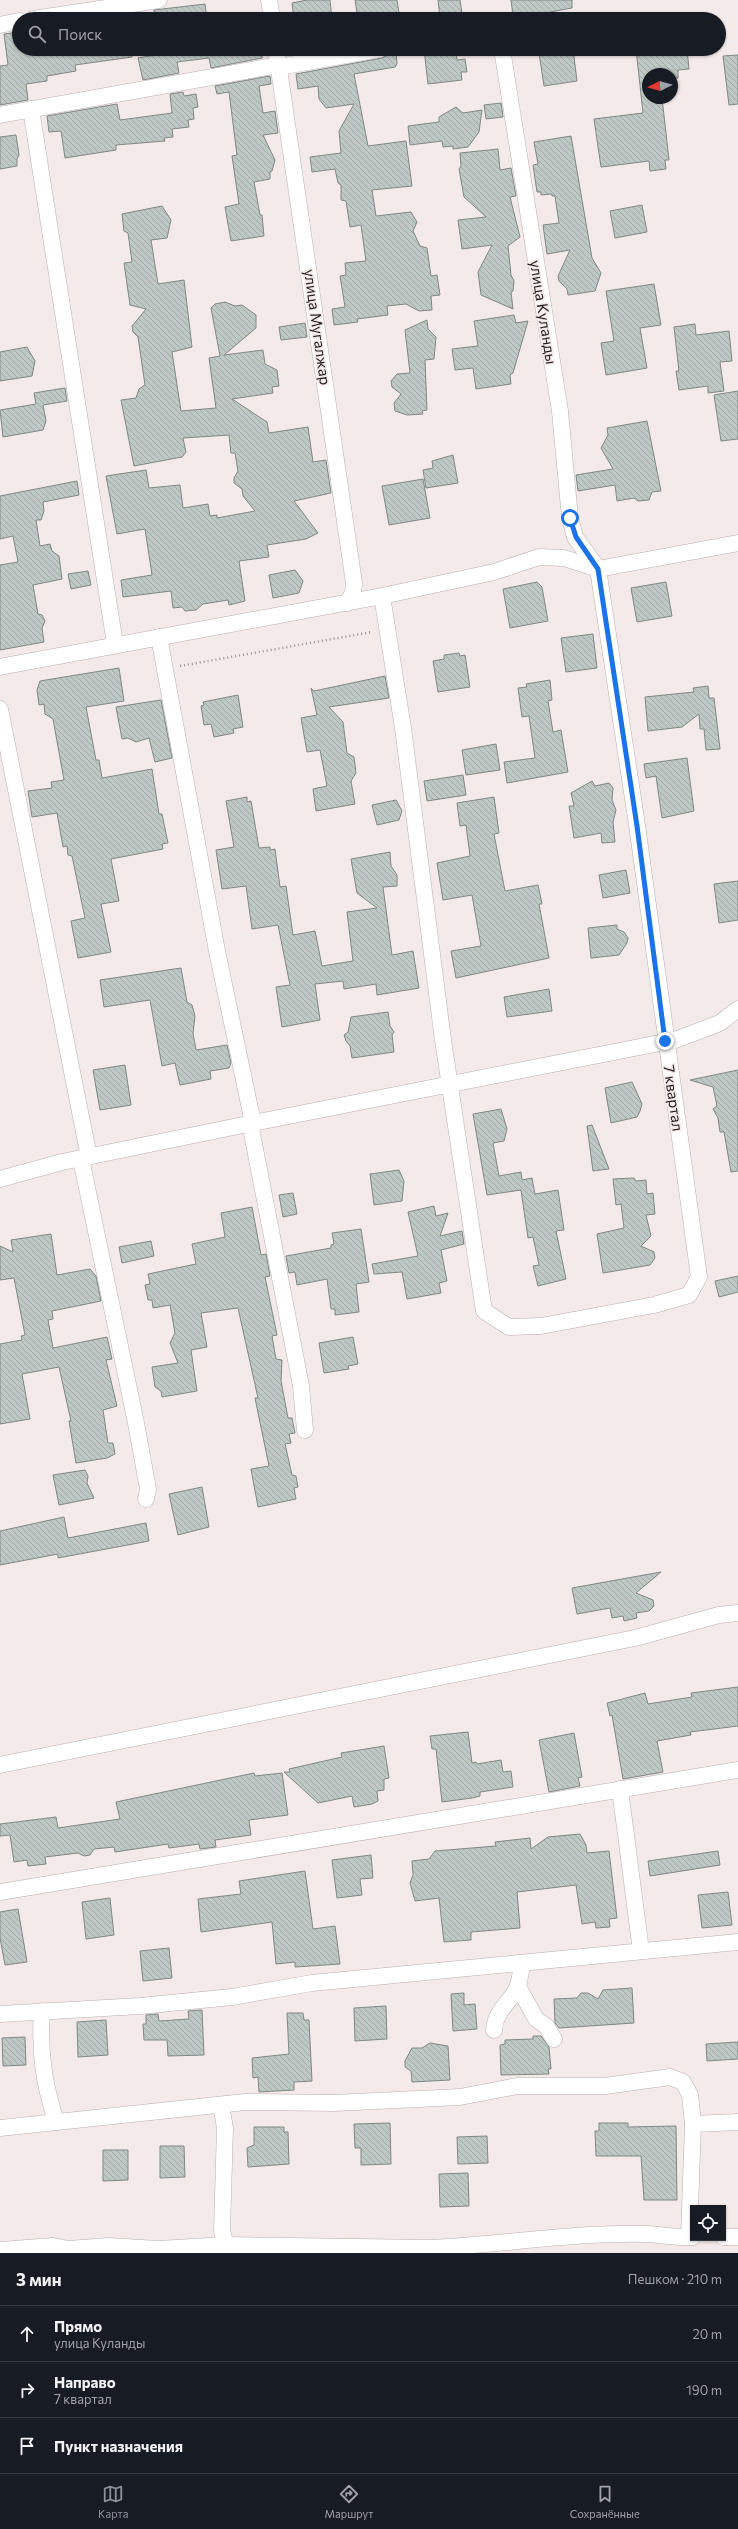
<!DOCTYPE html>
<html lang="ru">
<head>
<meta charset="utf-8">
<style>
  :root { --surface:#171b24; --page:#20242c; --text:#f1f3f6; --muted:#9ea1a6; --line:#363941; --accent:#8c9099 }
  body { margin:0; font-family:Commissioner,sans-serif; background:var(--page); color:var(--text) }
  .controls { position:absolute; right:12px; bottom:12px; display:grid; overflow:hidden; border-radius:0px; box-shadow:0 1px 3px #0004 }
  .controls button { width:36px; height:36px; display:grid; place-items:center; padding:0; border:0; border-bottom:1px solid var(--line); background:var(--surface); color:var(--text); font:20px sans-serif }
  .compass { position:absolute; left:642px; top:68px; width:36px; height:36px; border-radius:50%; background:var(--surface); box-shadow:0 1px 3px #0004; rotate:265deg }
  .stop { position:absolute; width:12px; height:12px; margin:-9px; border:3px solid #1a73e8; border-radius:50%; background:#fff }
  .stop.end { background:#1a73e8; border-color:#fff; box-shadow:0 1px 4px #0008 }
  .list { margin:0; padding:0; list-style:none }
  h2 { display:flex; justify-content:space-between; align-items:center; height:52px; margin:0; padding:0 16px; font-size:17px }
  h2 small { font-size:13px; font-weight:400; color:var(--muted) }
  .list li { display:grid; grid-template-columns:26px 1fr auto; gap:12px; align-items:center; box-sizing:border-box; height:56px; padding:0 16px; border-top:1px solid var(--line) }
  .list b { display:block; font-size:15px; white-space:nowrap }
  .list p { margin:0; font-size:13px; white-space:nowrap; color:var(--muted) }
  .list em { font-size:13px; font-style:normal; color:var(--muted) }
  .icon { flex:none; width:22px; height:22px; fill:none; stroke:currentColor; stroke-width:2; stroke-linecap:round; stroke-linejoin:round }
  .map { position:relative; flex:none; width:738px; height:2253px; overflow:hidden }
  .search { position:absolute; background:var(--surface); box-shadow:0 1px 3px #0004; left:12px; right:12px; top:12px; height:44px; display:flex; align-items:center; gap:10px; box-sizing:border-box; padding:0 14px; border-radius:22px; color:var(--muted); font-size:15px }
  .sheet { height:220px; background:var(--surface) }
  nav { display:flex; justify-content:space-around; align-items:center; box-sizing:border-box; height:56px; border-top:1px solid var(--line); background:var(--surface); font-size:11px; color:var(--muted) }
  nav a { display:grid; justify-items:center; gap:2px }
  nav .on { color:var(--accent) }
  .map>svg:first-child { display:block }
  .building { fill:url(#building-back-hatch); stroke:#7f8884 }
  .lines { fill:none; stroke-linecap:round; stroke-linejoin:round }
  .minor-casing { stroke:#b9afaf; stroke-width:17 }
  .path { stroke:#9b9393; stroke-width:2.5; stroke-dasharray:1 3; stroke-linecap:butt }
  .minor { stroke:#fff; stroke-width:16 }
  .route { stroke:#1a73e8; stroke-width:5 }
  .labels { text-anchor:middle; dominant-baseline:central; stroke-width:3.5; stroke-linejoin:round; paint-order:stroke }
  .street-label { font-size:15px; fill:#221e1e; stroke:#f5eaea }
</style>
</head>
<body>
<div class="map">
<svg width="738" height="2253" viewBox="0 0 738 2253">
  <defs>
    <pattern id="building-back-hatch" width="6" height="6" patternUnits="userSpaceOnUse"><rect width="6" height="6" fill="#bec8c4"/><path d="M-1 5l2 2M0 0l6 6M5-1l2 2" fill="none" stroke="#a3aba8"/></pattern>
  </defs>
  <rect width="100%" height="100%" fill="#f5eaea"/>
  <g class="building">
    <polygon points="307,0 330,0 332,19 294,19 292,3"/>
    <polygon points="355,0 397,0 400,19 358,19"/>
    <polygon points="438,0 460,0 463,19 440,19"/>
    <polygon points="511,0 572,0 572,8 519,18 518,15 513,16"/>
    <polygon points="205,4 207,19 154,19 154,10"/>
    <polygon points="19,32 19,49 131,49 132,57 75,65 76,71 47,76 47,81 26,84 28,100 0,105 0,66 8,65 4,34"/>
    <polygon points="160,49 264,49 262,58 211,68 209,58 177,62 179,73 143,80 138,58 161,54"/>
    <polygon points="389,49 396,49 397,64 395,67 354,74 368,146 406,141 412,186 372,190 376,216 411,212 417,222 413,231 420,246 427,248 431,276 437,275 440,295 431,296 432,310 419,311 406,304 387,306 388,315 357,319 358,322 334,325 332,309 345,307 340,276 346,275 345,263 366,261 361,225 350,227 346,201 341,200 341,185 338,183 335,169 312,172 310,157 341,153 339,131 354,104 326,108 319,99 318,86 298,89 296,74 382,58 386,56"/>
    <polygon points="424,49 456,51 457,60 465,59 467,72 461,72 462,80 428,84"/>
    <polygon points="563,49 573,49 577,81 544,86 539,53"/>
    <polygon points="636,49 687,49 689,69 678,70 678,78 672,78 672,74 648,74 648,98 662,98 669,160 665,160 666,169 650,171 649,161 601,167 594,119 643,113"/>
    <polygon points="738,55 738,104 729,105 723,56"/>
    <polygon points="270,76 271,84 259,86 263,113 275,111 278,133 263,135 275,160 272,171 270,172 270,179 254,182 260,215 262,215 264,236 231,241 225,207 239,204 232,156 237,155 229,92 217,94 215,86"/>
    <polygon points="183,92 184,96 196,94 198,107 193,108 194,119 188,120 189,127 172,129 173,137 164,138 165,141 116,145 116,150 65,158 61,131 49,132 47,116 117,104 120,120 172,113 170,94"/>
    <polygon points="501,103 503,117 486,119 484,105"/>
    <polygon points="456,107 463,113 482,110 479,132 468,147 453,149 453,146 443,147 442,141 410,145 408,126 439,122 439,117"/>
    <polygon points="16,135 19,155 17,159 17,166 0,169 0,137"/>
    <polygon points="571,136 592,258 601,273 595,291 568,295 567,289 559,281 558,276 570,250 547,254 543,225 559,223 555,196 552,196 552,194 541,195 541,192 537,192 533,165 538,164 534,142"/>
    <polygon points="498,149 500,170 511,168 516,196 510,197 520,237 508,246 511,275 514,281 513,291 511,292 513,309 481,295 478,272 492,245 462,249 458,220 486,217 464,197 459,169 461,166 460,153"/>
    <polygon points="642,205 647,232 615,238 610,211"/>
    <polygon points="162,206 171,220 167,238 151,240 158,284 184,280 192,347 172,352 181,411 216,408 209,358 220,356 211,308 215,304 225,302 235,306 242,305 256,315 256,328 224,355 263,350 265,364 277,370 279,386 272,387 273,393 232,399 267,422 269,433 308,427 313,462 326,460 331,493 294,501 318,533 306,539 267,545 269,557 239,561 245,601 229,605 228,600 203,604 196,610 185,611 182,607 173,608 171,591 123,597 121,580 152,575 145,529 117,534 106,476 146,470 149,488 180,485 183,508 208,504 210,516 217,515 217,518 255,511 243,496 242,489 234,483 234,478 238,471 235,453 231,453 229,435 183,438 186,452 182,457 134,466 121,400 136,398 139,389 145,385 138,337 133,332 132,326 146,309 130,305 124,263 132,262 128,233 124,231 122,214"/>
    <polygon points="654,284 661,325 640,328 647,368 606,375 601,343 614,341 606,291"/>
    <polygon points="514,315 516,323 528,321 513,373 510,375 511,384 476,389 473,368 455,370 452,349 478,346 474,321"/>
    <polygon points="427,320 428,329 436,337 434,359 425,360 427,410 422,411 423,414 407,415 395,411 394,403 401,394 392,387 391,381 397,374 410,373 405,330"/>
    <polygon points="305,323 307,337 281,340 279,327"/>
    <polygon points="695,324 696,335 729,331 732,361 720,362 724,391 708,393 708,386 679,390 676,371 679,371 674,327"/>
    <polygon points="27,347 35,361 32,376 0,381 0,352"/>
    <polygon points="65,388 67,401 43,405 46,421 43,430 3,437 0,410 36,404 34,393"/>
    <polygon points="738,391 738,439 721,441 714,395"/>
    <polygon points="647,421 661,491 652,492 649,500 638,501 634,498 617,501 615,485 578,491 576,475 613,469 601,448 608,435 607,428"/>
    <polygon points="453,455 458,483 426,488 423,470 433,468 432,461"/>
    <polygon points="423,479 430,518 389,525 382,486"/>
    <polygon points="77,481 79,495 43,502 44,511 41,520 36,520 40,546 50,544 52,551 59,556 62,579 33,585 38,614 42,615 45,621 42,628 44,642 0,650 0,565 18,562 13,536 0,539 0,496"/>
    <polygon points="295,570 303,581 299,593 273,598 269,575"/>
    <polygon points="88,571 91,585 71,589 68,574"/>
    <polygon points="537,582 542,587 548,621 510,628 503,589"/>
    <polygon points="666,582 672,616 637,622 631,588"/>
    <polygon points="593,634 597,668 566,672 561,638"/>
    <polygon points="459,653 460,656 465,655 470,687 438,692 433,661 444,659 444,655"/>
    <polygon points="119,668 124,701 86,707 96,760 99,760 102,778 152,769 159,814 162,814 168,843 162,844 163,849 111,859 119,901 101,904 111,952 78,958 71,921 85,918 72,856 68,855 67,846 63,847 57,813 32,817 28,791 52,788 51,782 64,780 53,719 45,714 44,704 39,705 37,690 40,681"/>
    <polygon points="385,676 389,698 329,707 343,722 347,753 354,757 356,773 351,781 355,804 316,811 313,789 327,786 320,750 307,752 301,718 317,715 311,688 314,691"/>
    <polygon points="550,680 552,700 548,701 553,732 561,730 568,772 507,783 504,762 535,758 529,716 522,717 518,688 527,687 526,684"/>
    <polygon points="708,686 709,698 714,698 720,749 706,750 704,729 700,729 699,714 682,727 648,731 645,697 694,692 693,688"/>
    <polygon points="238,695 243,727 233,729 234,733 214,737 211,724 204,725 201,706 204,705 203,702"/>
    <polygon points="161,700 172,758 155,762 149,738 136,742 128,738 122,739 116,707"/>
    <polygon points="496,744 500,770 466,775 462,750"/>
    <polygon points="687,758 694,811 662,818 656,776 646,778 644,764"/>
    <polygon points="463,775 466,795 427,801 424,781"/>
    <polygon points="592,781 595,786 609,783 613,788 612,800 616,810 613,822 615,842 602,843 601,833 574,838 569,806 574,806 571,793"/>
    <polygon points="247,797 247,802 251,801 259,848 270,847 270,850 275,849 280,887 286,886 293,935 315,931 322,966 353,961 347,912 377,908 357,893 351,859 390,852 391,866 397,875 397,886 383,887 392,955 413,951 419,988 377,995 376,984 344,989 343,981 315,984 320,1020 282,1027 276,987 290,985 278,925 252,929 246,886 222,889 216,850 234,847 226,801"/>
    <polygon points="494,797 499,833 494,834 505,891 538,885 542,904 539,904 549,958 456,978 451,951 481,946 472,895 443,900 437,863 470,856 466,825 460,826 457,803"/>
    <polygon points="396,800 402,811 399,820 377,825 372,805"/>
    <polygon points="626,870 630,893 603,898 599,875"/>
    <polygon points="738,881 738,920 719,923 714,884"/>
    <polygon points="617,925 617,929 624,932 628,938 627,943 619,955 591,958 588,928"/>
    <polygon points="181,968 187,1002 192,1005 195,1016 193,1033 196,1050 227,1045 231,1063 229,1068 210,1071 211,1079 180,1085 175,1063 162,1066 150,1000 104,1007 100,980"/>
    <polygon points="549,989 552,1011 507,1017 504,997"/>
    <polygon points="388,1012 390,1026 394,1032 392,1035 394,1052 352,1058 350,1046 346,1041 344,1035 348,1032 351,1017"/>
    <polygon points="125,1065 131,1105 100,1110 93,1070"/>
    <polygon points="738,1070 738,1171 731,1172 724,1132 720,1132 718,1118 713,1109 717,1106 713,1087 690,1080"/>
    <polygon points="632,1082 642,1104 640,1111 637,1117 611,1123 605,1088"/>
    <polygon points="501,1109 507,1129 504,1141 493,1143 499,1176 521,1172 522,1180 532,1178 535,1194 558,1190 564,1230 556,1231 566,1279 538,1286 533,1266 539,1265 533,1237 528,1238 521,1190 487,1195 473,1114"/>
    <polygon points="592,1125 609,1169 593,1171 587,1126"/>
    <polygon points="399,1170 404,1181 402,1201 374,1205 370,1174"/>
    <polygon points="634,1178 636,1181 646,1180 647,1194 653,1193 655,1214 646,1215 651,1236 641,1246 654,1252 655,1258 650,1265 603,1273 597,1234 624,1228 621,1204 616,1205 613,1179"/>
    <polygon points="293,1193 297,1214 283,1217 279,1195"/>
    <polygon points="434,1206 436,1216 448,1213 440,1236 462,1231 464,1244 441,1250 447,1281 439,1283 441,1293 407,1299 402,1272 374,1274 372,1264 418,1256 408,1212"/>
    <polygon points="252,1207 261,1255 266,1254 270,1276 265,1277 277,1335 272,1336 276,1359 282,1360 281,1381 288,1418 292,1418 295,1433 289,1434 291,1443 285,1444 292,1475 296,1476 298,1487 294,1488 296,1499 258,1507 251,1469 269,1466 255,1398 258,1398 238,1308 201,1313 207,1347 191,1350 197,1391 162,1397 161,1391 155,1387 152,1367 178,1363 170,1343 175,1333 170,1305 153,1308 152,1300 148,1300 145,1285 150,1284 148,1274 196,1264 192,1244 225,1237 221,1213"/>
    <polygon points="361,1229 369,1282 356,1284 359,1312 335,1315 335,1309 331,1309 327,1279 297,1285 295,1272 289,1273 286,1256 331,1248 331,1245 334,1244 332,1233"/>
    <polygon points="51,1234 57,1275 90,1269 96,1276 101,1301 52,1311 53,1319 48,1320 53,1348 107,1337 112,1359 106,1360 117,1406 103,1410 108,1443 113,1443 115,1454 107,1458 76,1463 69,1421 71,1421 59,1367 22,1374 30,1419 0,1424 0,1344 22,1340 21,1336 25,1335 14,1278 0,1280 0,1246 13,1252 11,1240"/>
    <polygon points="151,1241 154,1256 122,1263 119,1247"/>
    <polygon points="738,1276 738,1292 719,1297 715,1281"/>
    <polygon points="353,1337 358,1364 348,1366 349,1369 324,1373 319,1343"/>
    <polygon points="85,1470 88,1476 87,1483 94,1498 59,1505 53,1475"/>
    <polygon points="202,1487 209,1527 178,1535 169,1494"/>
    <polygon points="64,1517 68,1538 146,1523 149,1541 58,1558 58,1554 0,1565 0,1531"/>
    <polygon points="661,1572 636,1593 653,1600 654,1606 649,1611 636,1613 637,1618 624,1621 623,1616 612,1618 610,1608 577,1614 572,1588"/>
    <polygon points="738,1687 738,1726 690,1732 691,1735 657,1741 663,1772 623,1779 612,1715 610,1716 607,1703 645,1693 648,1704 692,1697 691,1693"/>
    <polygon points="468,1732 472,1763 476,1762 477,1764 501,1760 503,1772 511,1771 513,1787 480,1792 480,1796 472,1798 442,1802 436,1749 432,1749 430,1736"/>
    <polygon points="574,1733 582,1777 578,1778 580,1786 549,1792 539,1740"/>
    <polygon points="384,1746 389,1778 384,1779 384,1790 377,1791 378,1801 372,1804 354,1807 352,1796 318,1803 284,1772 290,1772 289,1769 342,1757 341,1753"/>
    <polygon points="254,1773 255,1776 282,1773 288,1815 249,1820 251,1835 215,1840 216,1847 200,1849 199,1844 169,1848 168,1844 115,1852 114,1847 94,1849 90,1855 84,1856 78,1853 45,1857 46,1864 28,1866 27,1860 14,1862 10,1835 0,1836 0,1824 56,1817 58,1828 120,1819 116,1802"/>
    <polygon points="580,1834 586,1845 587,1853 609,1851 617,1918 609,1919 610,1927 596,1928 595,1922 582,1924 576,1885 517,1892 520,1928 471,1932 471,1940 444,1942 439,1898 415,1901 410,1883 413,1875 412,1861 429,1859 435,1851 496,1846 495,1842 530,1838 531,1849 548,1837"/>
    <polygon points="718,1851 720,1865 650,1876 648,1861"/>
    <polygon points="371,1855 373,1878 360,1879 362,1895 337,1898 332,1860"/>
    <polygon points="305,1871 313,1929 335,1926 340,1964 295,1967 295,1962 276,1964 272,1922 201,1932 198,1899 241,1894 239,1881"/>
    <polygon points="728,1892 732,1925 702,1928 698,1895"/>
    <polygon points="110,1898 114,1935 86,1939 82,1902"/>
    <polygon points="18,1909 27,1962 5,1965 0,1938 0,1912"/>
    <polygon points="169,1948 172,1978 143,1981 140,1951"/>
    <polygon points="632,1988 634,2023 559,2028 555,2023 554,1999 577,1998 581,1993 588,1993 598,1999 603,1990"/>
    <polygon points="464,1993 464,2005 475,2004 477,2029 453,2031 451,1994"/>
    <polygon points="386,2006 387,2039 355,2041 354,2008"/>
    <polygon points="202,2010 204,2055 168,2056 167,2040 144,2040 143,2024 146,2024 146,2015 158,2014 159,2021 189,2019 188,2011"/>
    <polygon points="287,2013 303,2013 304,2020 309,2020 312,2081 294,2082 294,2090 259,2092 258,2077 253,2078 252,2058 289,2054"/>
    <polygon points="106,2020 108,2055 78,2057 77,2022"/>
    <polygon points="533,2036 541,2036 549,2047 551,2069 548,2069 549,2074 501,2075 500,2045 505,2044 505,2040 533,2039"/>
    <polygon points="25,2037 26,2065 3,2066 2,2038"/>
    <polygon points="738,2042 738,2059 707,2061 706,2044"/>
    <polygon points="430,2043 448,2046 450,2080 412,2082 411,2071 405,2067 405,2061 412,2048 422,2048"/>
    <polygon points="390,2123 391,2164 361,2165 361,2148 355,2148 354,2124"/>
    <polygon points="599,2123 628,2123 628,2127 676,2126 677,2200 644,2200 641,2156 596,2156 595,2131 599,2131"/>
    <polygon points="254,2127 284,2127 284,2132 288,2132 289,2164 248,2167 247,2148 254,2145"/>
    <polygon points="487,2136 488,2163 458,2164 457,2137"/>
    <polygon points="160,2146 184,2146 185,2177 160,2178"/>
    <polygon points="103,2150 128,2150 128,2180 103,2181"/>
    <polygon points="468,2173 469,2206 440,2207 439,2174"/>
  </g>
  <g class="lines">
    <g class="minor-casing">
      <g id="minor">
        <polyline points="269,0 272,19"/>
        <polyline points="33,19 159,0"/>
        <polyline points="0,25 19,21"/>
        <polyline points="276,49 354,583 353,593 347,603"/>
        <polyline points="279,67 380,49"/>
        <polyline points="31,109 115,644"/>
        <polyline points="0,115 279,65"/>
        <polyline points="382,596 494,572 539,557 564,558 598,569 738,543"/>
        <polyline points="159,637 217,951 253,1123"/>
        <polyline points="0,667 382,596 403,728 443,1040 484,1311 509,1327 541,1326 654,1305 689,1295 699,1277 637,825 598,569 575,537 570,518 560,411 502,49"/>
        <polyline points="0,709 89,1157"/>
        <polyline points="250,1123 301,1386 305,1430"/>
        <polyline points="81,1159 136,1423 148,1489 146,1499"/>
        <polyline points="0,1179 62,1162 253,1123 675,1040 720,1023 738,1009"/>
        <polyline points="0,1765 635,1638 719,1615 738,1613"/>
        <polyline points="620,1789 641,1951"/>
        <polyline points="0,1892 738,1770"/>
        <polyline points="518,1986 536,2019 546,2026 554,2039"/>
        <path d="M42,2011C39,2053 44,2083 56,2122"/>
        <polyline points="0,2014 140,2006 232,1997 312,1983 738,1942"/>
        <path d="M494,2030C495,2011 509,2004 517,1988C520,1981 521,1971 522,1963"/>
        <polyline points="221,2105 225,2128 222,2231 226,2245"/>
        <polyline points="693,2124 738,2122"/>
        <polyline points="0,2128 245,2102 334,2103 460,2097 517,2086 605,2086 670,2077 683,2082 690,2095 693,2124 689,2237"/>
        <polyline points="723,2237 738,2237"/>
        <path d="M0,2250L53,2246L69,2249L108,2246L159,2249L226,2245L428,2248C501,2245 574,2232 647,2234C663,2235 678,2238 693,2237"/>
      </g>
    </g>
    <polyline class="path" points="180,666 372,632"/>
    <use href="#minor" class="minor"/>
  </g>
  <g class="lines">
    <polyline class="route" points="570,518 576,537 598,569 637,826 665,1041"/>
  </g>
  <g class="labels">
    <g class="street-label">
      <text transform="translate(544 312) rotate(81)">улица Куланды</text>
      <text transform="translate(318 327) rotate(82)">улица Мугалжар</text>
      <text transform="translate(674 1098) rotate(82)">7 квартал</text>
    </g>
  </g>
</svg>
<div class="controls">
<button><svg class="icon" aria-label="locate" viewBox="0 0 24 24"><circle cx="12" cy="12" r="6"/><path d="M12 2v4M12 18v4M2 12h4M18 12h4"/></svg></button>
</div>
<svg class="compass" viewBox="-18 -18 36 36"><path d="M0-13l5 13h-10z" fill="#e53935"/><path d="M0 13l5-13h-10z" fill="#9ea1a6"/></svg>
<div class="stop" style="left:570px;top:518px"></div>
<div class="stop end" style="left:665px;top:1041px"></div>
<div class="search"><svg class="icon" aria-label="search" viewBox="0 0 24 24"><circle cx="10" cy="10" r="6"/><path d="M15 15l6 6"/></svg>Поиск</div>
</div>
<section class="sheet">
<h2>3 мин<small>Пешком · 210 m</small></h2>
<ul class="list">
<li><svg class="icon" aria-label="ahead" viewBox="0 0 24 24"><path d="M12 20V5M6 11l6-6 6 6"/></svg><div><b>Прямо</b><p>улица Куланды</p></div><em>20 m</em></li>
<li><svg class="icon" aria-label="right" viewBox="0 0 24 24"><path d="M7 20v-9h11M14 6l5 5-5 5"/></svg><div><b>Направо</b><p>7 квартал</p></div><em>190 m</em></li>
<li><svg class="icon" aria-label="arrive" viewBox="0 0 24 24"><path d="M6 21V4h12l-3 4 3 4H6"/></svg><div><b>Пункт назначения</b></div></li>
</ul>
</section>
<nav>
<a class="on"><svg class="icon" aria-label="map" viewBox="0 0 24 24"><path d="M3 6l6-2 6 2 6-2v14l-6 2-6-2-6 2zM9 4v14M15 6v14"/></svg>Карта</a>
<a><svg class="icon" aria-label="directions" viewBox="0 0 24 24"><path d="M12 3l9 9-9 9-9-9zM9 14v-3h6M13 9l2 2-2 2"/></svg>Маршрут</a>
<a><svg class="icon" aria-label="saved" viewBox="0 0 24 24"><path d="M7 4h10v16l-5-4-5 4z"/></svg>Сохранённые</a>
</nav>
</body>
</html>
